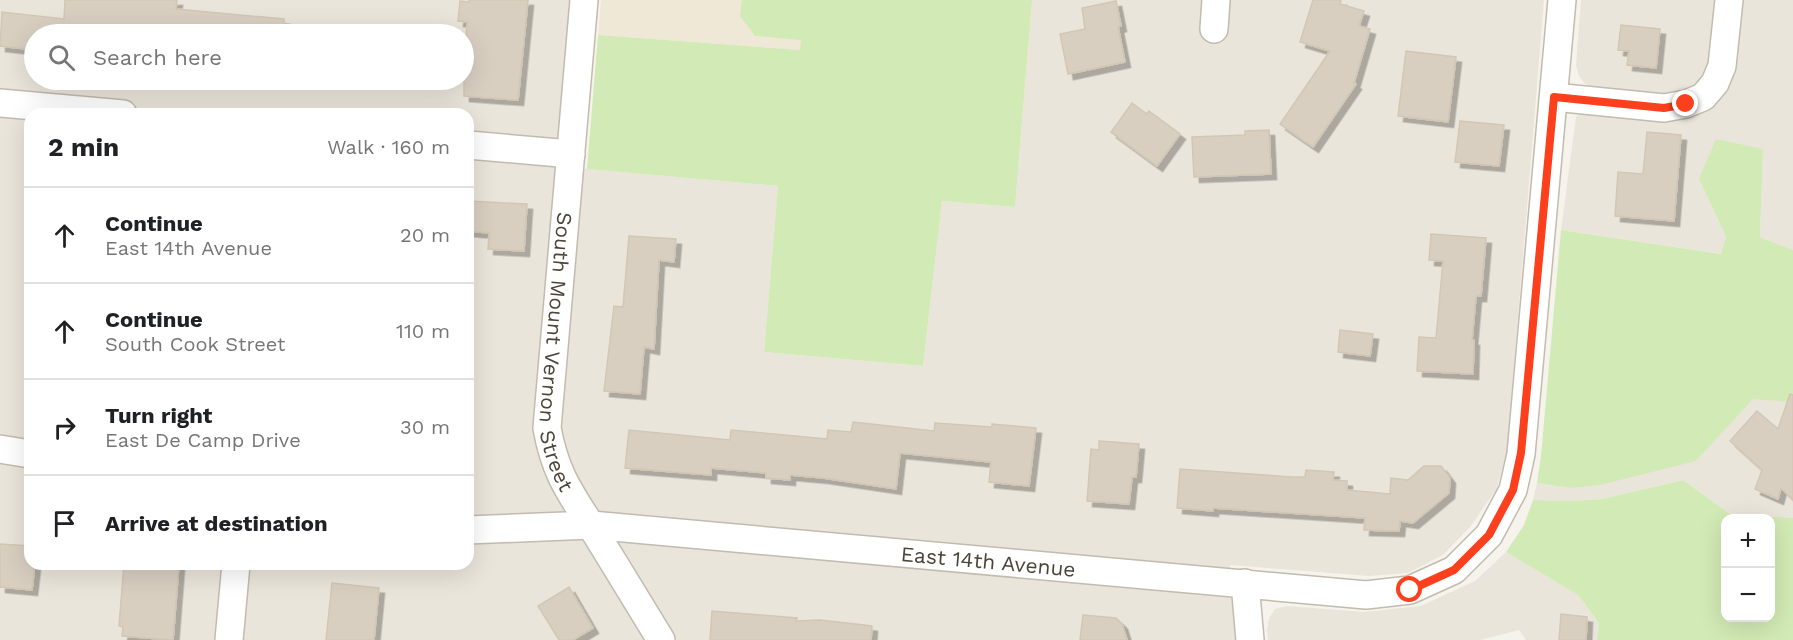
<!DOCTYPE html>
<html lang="en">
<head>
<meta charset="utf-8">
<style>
  :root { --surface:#fff; --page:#f2f2f2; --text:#202124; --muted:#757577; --line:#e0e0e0 }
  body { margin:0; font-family:"Work Sans",sans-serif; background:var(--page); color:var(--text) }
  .controls { position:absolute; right:18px; bottom:18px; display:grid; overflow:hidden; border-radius:12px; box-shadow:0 6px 24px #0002 }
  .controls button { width:54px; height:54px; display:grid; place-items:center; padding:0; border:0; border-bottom:2px solid var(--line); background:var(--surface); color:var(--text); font:30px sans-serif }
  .stop { position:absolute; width:18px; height:18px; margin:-14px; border:4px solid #fc3f1d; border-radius:50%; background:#fff }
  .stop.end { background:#fc3f1d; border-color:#fff; box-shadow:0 2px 6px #0008 }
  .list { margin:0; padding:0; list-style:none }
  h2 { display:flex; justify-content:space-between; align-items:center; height:78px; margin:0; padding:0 24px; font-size:26px }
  h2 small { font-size:20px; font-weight:400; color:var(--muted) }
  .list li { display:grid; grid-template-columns:39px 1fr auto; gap:18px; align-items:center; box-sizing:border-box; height:96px; padding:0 24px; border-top:2px solid var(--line) }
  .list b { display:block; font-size:22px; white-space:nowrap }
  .list p { margin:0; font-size:20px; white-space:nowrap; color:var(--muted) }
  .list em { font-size:20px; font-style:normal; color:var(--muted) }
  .icon { flex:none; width:33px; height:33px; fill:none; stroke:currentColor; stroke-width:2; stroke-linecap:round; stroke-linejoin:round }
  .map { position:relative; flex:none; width:1793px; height:640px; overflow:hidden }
  .search { position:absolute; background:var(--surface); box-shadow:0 6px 24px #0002; left:24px; top:24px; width:450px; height:66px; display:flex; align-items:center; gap:15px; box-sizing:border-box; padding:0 21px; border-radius:33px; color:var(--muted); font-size:22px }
  .panel { position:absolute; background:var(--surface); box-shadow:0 6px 24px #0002; left:24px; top:108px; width:450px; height:462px; border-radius:18px }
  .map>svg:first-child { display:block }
  .residential { fill:#eae5da; fill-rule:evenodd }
  .education { fill:#efe8d6 }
  .green { fill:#d2eab5; fill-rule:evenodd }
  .building { fill:#d8cfc1; stroke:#d3c7b4; stroke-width:1.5; filter:url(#shadow) }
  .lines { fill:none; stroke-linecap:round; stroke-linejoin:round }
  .street-casing { stroke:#c2bbae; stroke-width:30 }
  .street { stroke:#fff; stroke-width:27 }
  .route { stroke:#fc3f1d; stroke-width:8 }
  .labels { text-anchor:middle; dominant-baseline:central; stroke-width:4.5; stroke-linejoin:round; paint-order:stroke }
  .street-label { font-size:21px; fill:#4b4439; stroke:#fff }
</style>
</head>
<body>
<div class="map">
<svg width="1793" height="640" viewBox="0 0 1793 640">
  <defs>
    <filter id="shadow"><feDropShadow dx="5.5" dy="5.5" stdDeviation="0" flood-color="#0004"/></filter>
  </defs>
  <rect width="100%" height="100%" fill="#f6f3ec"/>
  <g class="residential">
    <path d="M0,0H570L555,166L778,186L764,352L923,366L942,201L1015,207L1032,0H1544L1507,450L1497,488L1471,526L1443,555L1408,573L1369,576L1230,565L1236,640H0ZM34,34H464V80H34ZM30,114H468V564H30Z"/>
    <polygon points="1581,0 1719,0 1712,69 1703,81 1687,93 1665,98 1615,94 1585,84 1579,76 1576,65"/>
    <polygon points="1739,0 1793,0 1793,250 1760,237 1763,149 1699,179 1726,237 1722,254 1561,230 1576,117 1581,112 1690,114"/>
    <polygon points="1753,398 1793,402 1793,518 1730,514 1683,480 1602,499 1573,501 1533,500 1537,483 1570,488 1696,461"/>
    <polygon points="1506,552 1578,595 1599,623 1597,640 1526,640 1519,630 1480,640 1268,640 1267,630 1269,618 1275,609 1287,606 1364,612 1421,606 1475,581"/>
  </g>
  <polygon class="education" points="601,0 1032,0 1028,67 598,35"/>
  <g class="green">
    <polygon points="742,0 1032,0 1015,207 942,201 923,366 764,352 778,186 587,169 598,35 800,50 801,40 755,36 740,16"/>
    <polygon points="1716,139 1763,149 1760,237 1793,250 1793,402 1753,399 1696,461 1600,485 1570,488 1537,483 1541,456 1561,230 1721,254 1726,237 1699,179"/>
    <path d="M1683,480L1730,514L1793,518V640H1597L1599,623L1578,595L1506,552L1524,525L1533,500L1573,501L1602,499ZM1726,518H1770V618H1726Z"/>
  </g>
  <g class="building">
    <polygon points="65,0 177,0 176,9 284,19 284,34 34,34 34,50 0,46 2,12 64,19"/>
    <polygon points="469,0 528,0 518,100 464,96 464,68 467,22 458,21 460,1 469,2"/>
    <polygon points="1313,0 1341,0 1340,4 1364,11 1359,26 1370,29 1354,83 1356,84 1313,147 1280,124 1330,51 1300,42"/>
    <polygon points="1116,1 1121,26 1118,27 1125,62 1068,74 1060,34 1085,29 1082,8"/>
    <polygon points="1621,25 1660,29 1656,68 1627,65 1629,51 1618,50"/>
    <polygon points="1406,51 1456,57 1448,122 1398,116"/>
    <polygon points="1132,103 1147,114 1149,111 1180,134 1157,166 1111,132"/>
    <polygon points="1460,121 1504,125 1499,166 1455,162"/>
    <polygon points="1269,130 1271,174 1194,177 1192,137 1245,135 1245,131"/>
    <polygon points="1647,132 1681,135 1674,221 1615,216 1618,172 1643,174"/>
    <polygon points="468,201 527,204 524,251 488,249 489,233 468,231"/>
    <polygon points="1431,234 1486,238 1481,296 1476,296 1472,340 1474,340 1473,374 1417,371 1419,337 1436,338 1443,261 1429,260"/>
    <polygon points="629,236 676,239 674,262 659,260 654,349 644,347 640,394 604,391 614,306 623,307"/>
    <polygon points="1340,330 1373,334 1370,356 1338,352"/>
    <polygon points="1790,394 1793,395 1793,500 1781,488 1778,499 1755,489 1762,470 1730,441 1757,411 1778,429"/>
    <polygon points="853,422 934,431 935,423 992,427 992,424 1036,428 1029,486 989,482 991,462 900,453 896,489 823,478 790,475 790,480 766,478 766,473 711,468 711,475 625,468 629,430 730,440 731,430 827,439 828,430 851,432"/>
    <polygon points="1099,441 1139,444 1136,477 1132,477 1129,504 1087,501 1091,449 1099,450"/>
    <polygon points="1424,466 1441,466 1450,478 1449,493 1413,523 1400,521 1399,531 1364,530 1365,518 1213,508 1213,511 1177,508 1180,469 1292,477 1305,477 1306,470 1334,472 1333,480 1347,481 1347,490 1390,494 1391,478 1408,480"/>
    <polygon points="0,544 30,546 30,564 35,564 32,590 0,587"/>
    <polygon points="124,564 179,564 173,640 122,636 123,627 119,626"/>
    <polygon points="332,583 379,588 374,640 326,640"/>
    <polygon points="569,587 593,628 573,640 559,640 538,606"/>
    <polygon points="712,611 797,618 796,621 820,620 872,626 871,640 710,640"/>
    <polygon points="1561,614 1587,617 1586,640 1559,640"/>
    <polygon points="1083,615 1116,618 1122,624 1127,640 1080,640"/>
  </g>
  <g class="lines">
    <g class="street-casing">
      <g id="street">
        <path id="s1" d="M584,0L547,428C556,478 573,496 598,537C619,571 640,606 661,640"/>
        <polyline points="1214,29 1216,0"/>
        <polyline points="1554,97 1664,108 1686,104 1703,97 1715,83 1722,66 1729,0"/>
        <polyline points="0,103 123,114"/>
        <polyline points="468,145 571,154"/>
        <polyline points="0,449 30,454"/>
        <path id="s2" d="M468,530L591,525L1366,595L1410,590L1454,570L1489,535L1513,490L1521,454L1562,0"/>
        <polyline points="1245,583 1250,640"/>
        <polyline points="229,640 236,564"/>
      </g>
    </g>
    <use href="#street" class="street"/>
  </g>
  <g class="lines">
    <polyline class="route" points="1410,590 1454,570 1489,535 1513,490 1521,453 1554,97 1664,108 1686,104"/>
  </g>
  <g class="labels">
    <g class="street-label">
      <text stroke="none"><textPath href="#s1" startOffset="354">South Mount Vernon Street</textPath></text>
      <text stroke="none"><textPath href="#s2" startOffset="522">East 14th Avenue</textPath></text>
    </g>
  </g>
</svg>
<div class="controls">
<button>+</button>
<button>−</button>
</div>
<div class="stop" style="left:1410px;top:590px"></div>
<div class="stop end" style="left:1686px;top:104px"></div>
<div class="search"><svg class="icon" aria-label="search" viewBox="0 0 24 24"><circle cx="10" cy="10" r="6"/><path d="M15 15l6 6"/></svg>Search here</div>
<section class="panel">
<h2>2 min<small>Walk · 160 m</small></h2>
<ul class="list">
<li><svg class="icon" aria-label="ahead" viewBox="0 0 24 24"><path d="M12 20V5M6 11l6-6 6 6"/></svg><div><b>Continue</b><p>East 14th Avenue</p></div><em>20 m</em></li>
<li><svg class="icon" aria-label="ahead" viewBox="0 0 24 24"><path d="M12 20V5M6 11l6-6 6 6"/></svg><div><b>Continue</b><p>South Cook Street</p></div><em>110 m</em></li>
<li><svg class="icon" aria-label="right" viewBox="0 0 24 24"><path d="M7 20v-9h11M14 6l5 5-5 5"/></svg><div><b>Turn right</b><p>East De Camp Drive</p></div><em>30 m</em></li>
<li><svg class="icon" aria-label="arrive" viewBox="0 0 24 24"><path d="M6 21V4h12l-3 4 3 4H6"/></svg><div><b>Arrive at destination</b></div></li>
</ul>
</section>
</div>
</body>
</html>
